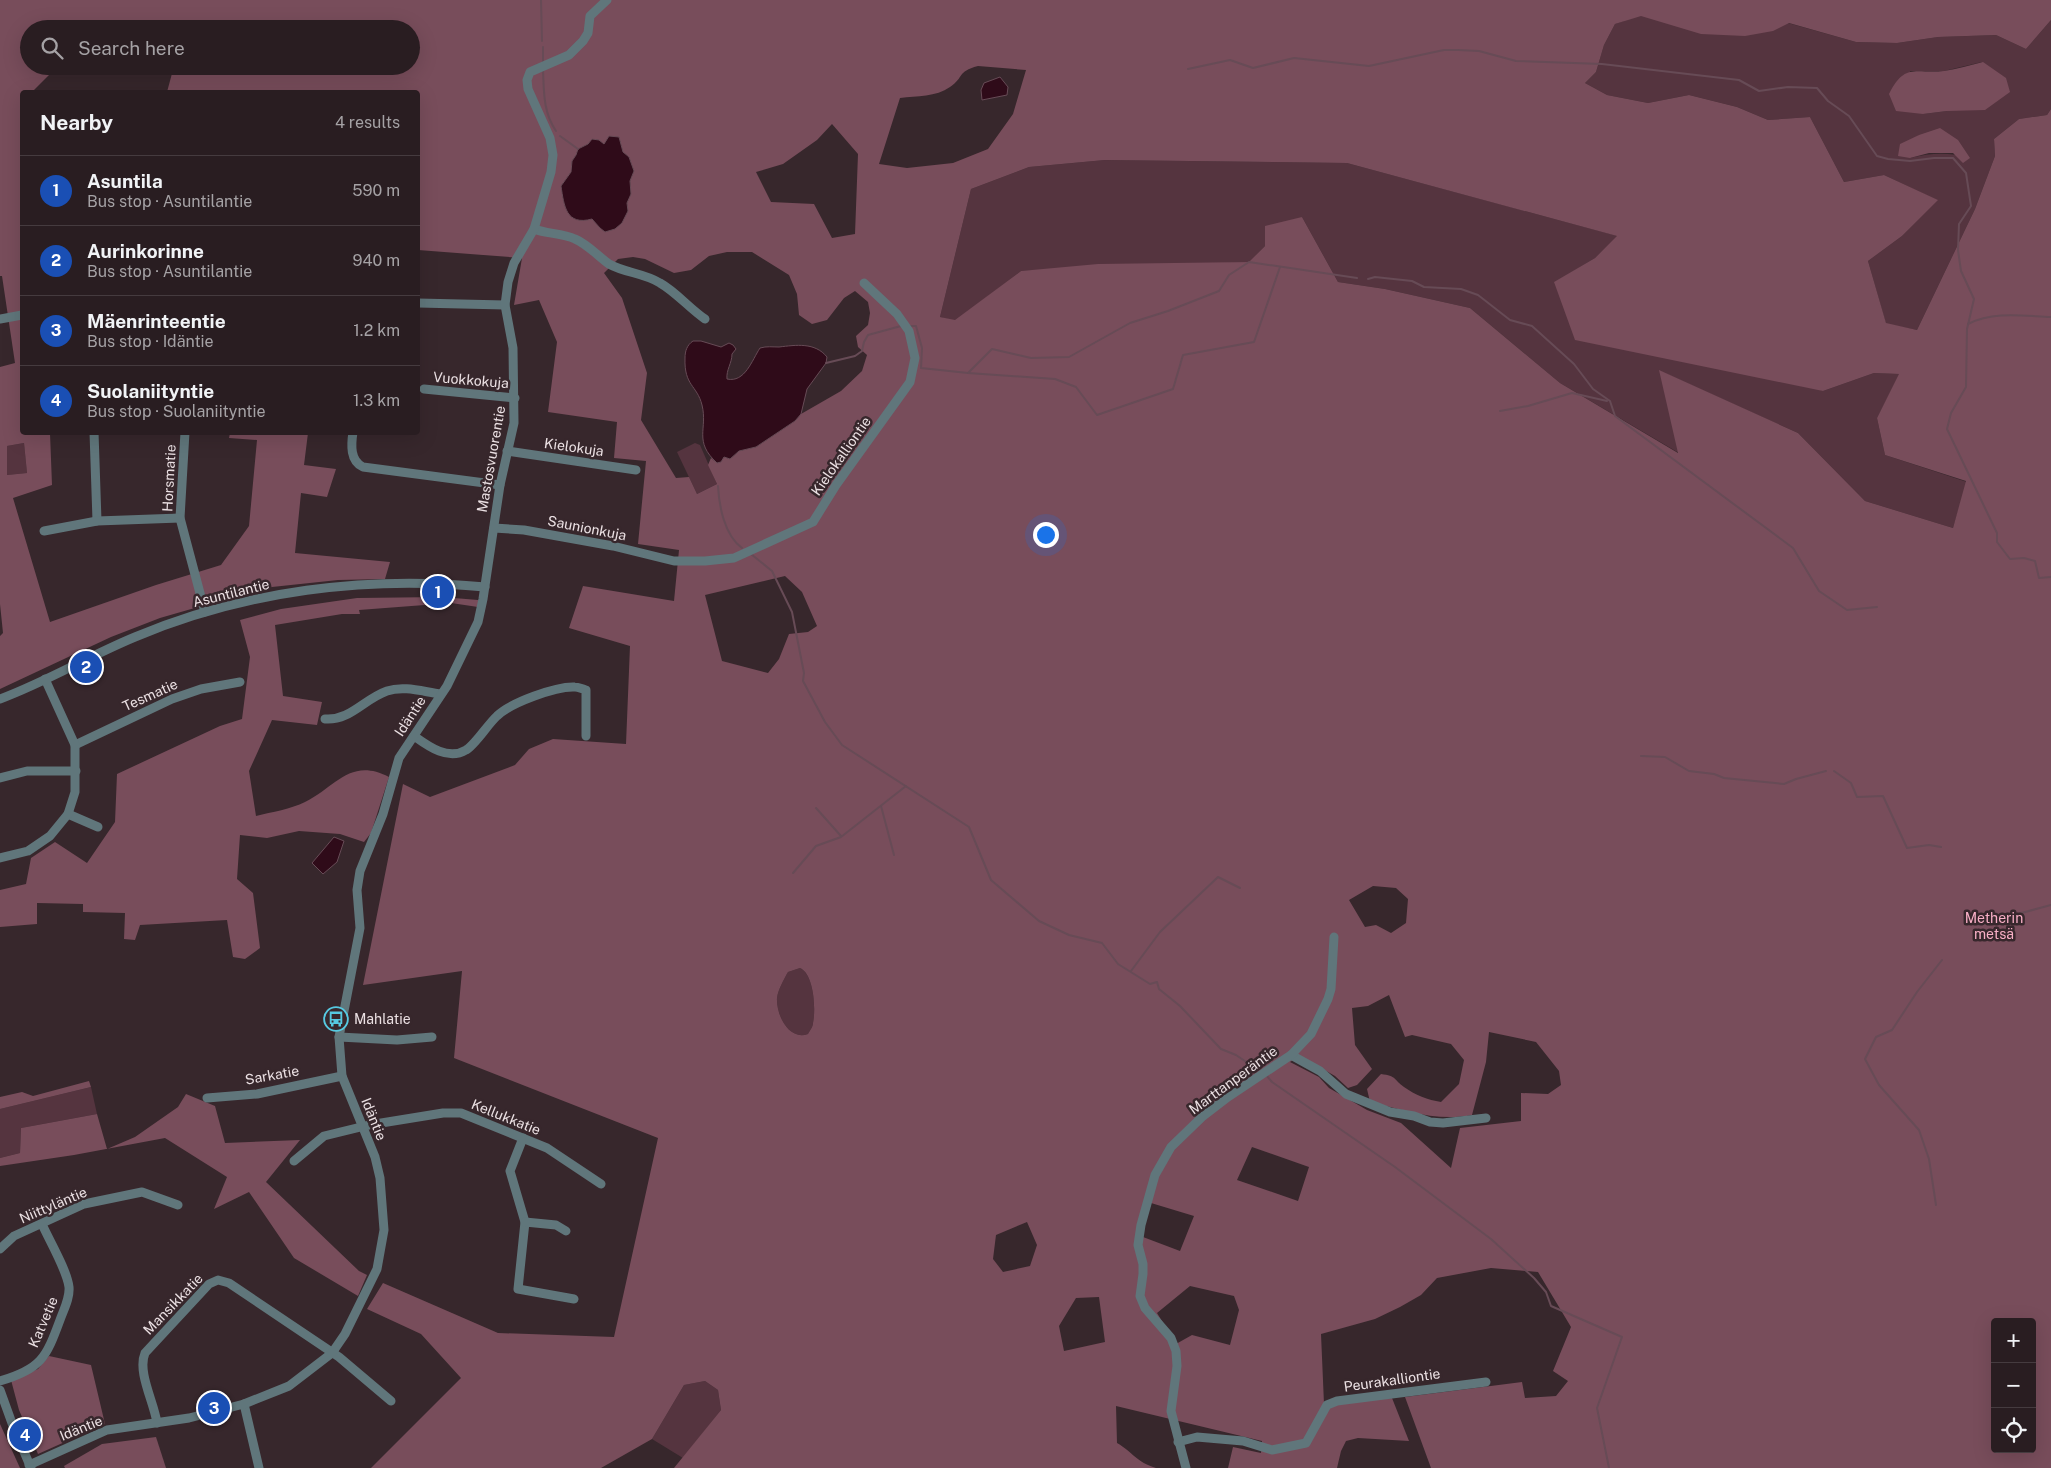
<!DOCTYPE html>
<html lang="en">
<head>
<meta charset="utf-8">
<style>
  :root { --surface:#291d21; --page:#31262a; --text:#f1f3f6; --muted:#a5a2a5; --line:#453b3f; --accent:#db2777 }
  body { margin:0; font-family:"Public Sans",sans-serif; background:var(--page); color:var(--text) }
  .controls { position:absolute; right:15px; bottom:15px; display:grid; overflow:hidden; border-radius:5px; box-shadow:0 5px 20px #0002 }
  .controls button { width:45px; height:45px; display:grid; place-items:center; padding:0; border:0; border-bottom:1px solid var(--line); background:var(--surface); color:var(--text); font:25px sans-serif }
  .you { position:absolute; left:1045px; top:534px; width:18px; height:18px; margin:-12px; border:4px solid #fff; border-radius:50%; background:#1a73e8; box-shadow:0 0 0 8px #1a73e833 }
  .badge { display:grid; place-items:center; width:32px; height:32px; border-radius:50%; background:var(--accent); color:#fff; font-size:16px; font-weight:700 }
  .pin { position:absolute; translate:-50% -50%; border:2px solid #fff; box-shadow:0 1px 5px #0006 }
  .list { margin:0; padding:0; list-style:none }
  h2 { display:flex; justify-content:space-between; align-items:center; height:65px; margin:0; padding:0 20px; font-size:21px }
  h2 small { font-size:16px; font-weight:400; color:var(--muted) }
  .list li { display:grid; grid-template-columns:32px 1fr auto; gap:15px; align-items:center; box-sizing:border-box; height:70px; padding:0 20px; border-top:1px solid var(--line) }
  .list b { display:block; font-size:19px; white-space:nowrap }
  .list p { margin:0; font-size:16px; white-space:nowrap; color:var(--muted) }
  .list em { font-size:16px; font-style:normal; color:var(--muted) }
  .icon { flex:none; width:28px; height:28px; fill:none; stroke:currentColor; stroke-width:2; stroke-linecap:round; stroke-linejoin:round }
  .map { position:relative; flex:none; width:2051px; height:1468px; overflow:hidden }
  .search { position:absolute; background:var(--surface); box-shadow:0 5px 20px #0002; left:20px; top:20px; width:400px; height:55px; display:flex; align-items:center; gap:12px; box-sizing:border-box; padding:0 18px; border-radius:28px; color:var(--muted); font-size:19px }
  .panel { position:absolute; background:var(--surface); box-shadow:0 5px 20px #0002; left:20px; top:90px; width:400px; height:345px; border-radius:5px }
  .map>svg:first-child { display:block }
  .green { fill:#55343f; fill-rule:evenodd }
  .forest { fill:#784d5b; fill-rule:evenodd }
  .water { fill:#2f0b19; stroke:#674b56 }
  .lines { fill:none; stroke-linecap:round; stroke-linejoin:round }
  .stream { stroke:#674b56; stroke-width:2 }
  .minor { stroke:#60767b; stroke-width:9 }
  .labels { text-anchor:middle; dominant-baseline:central; stroke-width:5; stroke-linejoin:round; paint-order:stroke }
  .street-label { font-size:14px; fill:#ebe0e3; stroke:#37272c }
  .park-label { font-size:14px; fill:#f8afc6; stroke:#37272c }
  .poi-label { font-size:14px; fill:#ebe0e3; stroke:#37272c; text-anchor:start }
</style>
</head>
<body>
<div class="map">
<svg width="2051" height="1468" viewBox="0 0 2051 1468">
  <rect width="100%" height="100%" fill="#37272c"/>
  <g class="green">
    <path d="M1628,13L1788,23L1856,42L1897,43L1938,37L1996,35L2026,49L2051,20V109L2047,115L2019,119L1994,139L1995,156L1975,209L1917,330L1886,324L1868,261L1902,236L1937,200L1884,175L1844,182L1810,117L1768,120L1737,107L1689,95L1648,103L1607,95L1585,83L1596,72L1604,45L1615,24L1624,21ZM1982,62L1947,111L1923,114L1910,71H1944ZM1919,135L1969,158C1949,152 1931,153 1910,158Z"/>
    <polygon points="1105,160 1347,163 1618,236 1595,258 1555,282 1823,391 1874,373 1900,374 1877,418 1885,455 1967,482 1953,528 1865,501 1798,433 1660,371 1679,453 1560,383 1470,308 1385,289 1338,282 1302,217 1265,246 1250,262 1021,271 955,321 940,317 971,189 1029,167"/>
    <polygon points="24,443 27,473 7,475 7,446"/>
    <polygon points="695,443 700,445 717,484 697,494 677,452"/>
    <path d="M800,968C814,974 816,1009 813,1023C813,1027 810,1030 808,1034C789,1041 776,1015 777,998C778,990 784,979 788,972Z"/>
    <polygon points="91,1087 97,1114 21,1128 20,1153 0,1158 0,1109"/>
    <polygon points="705,1381 718,1390 721,1410 683,1458 652,1439 684,1385"/>
  </g>
  <g class="forest">
    <path d="M0,0H2051V20L2026,49L1996,35L1938,37L1897,43L1856,42L1789,23L1773,31L1745,36L1701,34L1641,16L1615,24L1604,45L1596,72L1585,83L1607,95L1648,103L1689,95L1737,107L1768,120L1810,117L1844,182L1884,175L1938,200L1902,236L1868,261L1886,323L1917,330L1975,209L1995,156L1994,139L2019,119L2047,115L2051,109V1468H1431L1405,1397L1522,1382L1525,1398L1556,1396L1568,1381L1553,1371L1571,1327L1538,1272L1491,1268L1437,1278L1421,1295L1400,1307L1375,1319L1321,1334L1324,1404L1392,1398L1409,1441L1358,1438L1346,1441L1341,1451L1337,1468H1228L1233,1447L1261,1453L1262,1441L1116,1406L1117,1443C1134,1453 1136,1462 1156,1468H674L721,1410L718,1390L705,1381L684,1385L652,1439L601,1468H371L461,1378L421,1334L367,1309L383,1283L498,1333L614,1337L658,1138L454,1058L462,971L363,985L403,784L430,797L515,765L529,749L553,739L626,744L630,646L569,628L583,586L674,601L679,550L638,544L646,461L614,458L617,422L548,412L557,342L539,300L514,305L522,258L418,250V92H167L174,66H411V29H154L140,20L117,21L103,29H29V66H67L52,72L32,92H22V432L50,433L52,485L13,498L50,622L156,585L221,565L249,526L257,440L229,438L230,433H308L304,465L336,469L327,497L301,493L295,553L390,562L385,579L338,580L272,587L212,603L160,618L111,637L0,689V636L3,633L0,604V367L15,363L2,276H0ZM978,66L1026,70L1013,114L988,149L953,163L907,168L879,164L900,98C917,96 936,97 950,87C965,77 956,72 978,66ZM832,124L858,154L855,234L832,238L814,204L771,202L756,172L783,164L817,140ZM619,137L623,152L629,157L634,171L630,181L631,194L627,203L628,211L600,228L592,218C566,227 566,205 561,186L571,172L572,161L576,155L578,149L588,144H604ZM1105,160L1347,163L1617,236L1595,258L1554,282L1575,340L1823,391L1874,373L1899,374L1877,418L1885,455L1966,481L1953,528L1865,501L1798,433L1659,370L1678,453L1560,383L1470,308L1385,289L1338,282L1302,217L1265,226V246L1249,262L1098,264L1021,271L955,320L940,317L971,189L1029,167ZM727,252H752L789,275L797,294L799,315L812,324L827,320L844,298L855,291L868,302L870,313L868,325L856,336L858,347L867,355L862,371L841,391L801,414L795,421L756,447L739,451L730,459L724,457L717,463L711,458L708,465L717,484L697,494L689,477L676,478L641,420L647,373L622,298L604,273L618,259L633,257L645,259L674,273L691,270L709,256ZM24,443L27,473L7,475V446ZM785,576L802,592L817,626L808,632L789,634L779,659L768,673L722,661L705,595ZM1373,886L1396,888L1408,899L1406,923L1391,933L1376,925L1365,927L1349,900ZM800,968C814,974 816,1009 813,1023C813,1027 810,1030 808,1034C789,1041 776,1015 777,998C778,990 784,979 788,972ZM1389,995L1405,1037L1412,1035L1451,1044L1464,1060L1459,1084L1441,1102C1428,1100 1415,1095 1404,1087C1393,1079 1397,1076 1381,1074L1367,1089L1370,1102C1404,1110 1437,1122 1472,1115L1486,1062L1489,1032L1536,1042L1559,1071L1561,1085L1548,1094L1521,1093V1121L1460,1128L1451,1168L1401,1123L1367,1110L1329,1088L1319,1077L1290,1062L1300,1056L1335,1076L1348,1088L1357,1085L1372,1069L1355,1045L1352,1008L1368,1006ZM1252,1147L1309,1167L1298,1201L1237,1180ZM1151,1203L1194,1216L1180,1251L1143,1237L1144,1224ZM1027,1222L1037,1245L1030,1266L1003,1272L993,1259L996,1235ZM1190,1286L1234,1296L1239,1310L1230,1345L1192,1335L1176,1344L1157,1313ZM1099,1297L1105,1342L1064,1351L1059,1326L1076,1298ZM1995,1322H2032V1449H1995Z"/>
    <path d="M1983,62L2006,78L2010,92L1985,110L1947,111L1923,114L1896,111L1889,94C1905,62 1915,74 1944,71C1957,69 1970,65 1983,62Z"/>
    <polygon points="1940,128 1958,140 1970,158 1963,163 1953,153 1929,153 1910,158 1898,156 1900,144 1919,135"/>
    <path d="M442,597L478,600V607L451,603L359,610L360,614H342L275,625L283,696L322,702L317,725L272,720L249,771L256,816C272,812 291,809 305,802C336,787 350,757 389,777L371,833L364,842L340,834L299,831L267,838L240,835L237,879L253,893L260,948L245,959L233,957L227,920L140,925L135,940L124,939L125,913L83,912V904L37,903V924L0,927V890L26,884L31,858L55,842L87,863L115,822L117,774L220,726L242,719L250,657L240,620L281,609L357,598Z"/>
    <polygon points="89,1081 91,1087 0,1109 0,1097 22,1092 33,1096"/>
    <polygon points="186,1094 215,1106 225,1143 300,1140 266,1182 359,1271 367,1275 358,1296 294,1258 249,1192 214,1209 227,1177 165,1138 74,1155 0,1166 0,1158 20,1153 21,1128 97,1114 107,1149 135,1137 178,1107"/>
    <polygon points="49,1356 91,1365 105,1424 38,1454 19,1410 11,1380 38,1369"/>
    <polygon points="0,1424 20,1468 0,1468"/>
    <polygon points="156,1437 166,1468 65,1468 64,1466 102,1444"/>
  </g>
  <g class="water">
    <polygon points="1000,77 1008,87 1007,95 982,100 981,90 984,83"/>
    <path d="M609,136L619,137L623,152L629,157L634,171L630,181L631,194L627,203L628,211L622,223L615,229L605,232L600,228L592,219C566,226 564,206 561,186L571,172L572,161L576,155L578,149L588,144L592,139L599,140L604,144Z"/>
    <path d="M693,341H701L721,347L729,343L733,345L736,349L732,354C732,363 726,370 727,379C745,383 752,360 760,348C767,346 772,347 779,347C796,345 815,342 827,357L826,363L807,389L801,414L795,421L756,447L739,451L730,459L724,457L721,462L717,463C693,441 708,429 702,405C697,385 684,386 685,358C685,351 687,345 693,341Z"/>
    <polygon points="334,837 344,841 337,862 323,874 312,863"/>
  </g>
  <g class="lines">
    <g class="stream">
      <polyline points="541,0 542,41"/>
      <polyline points="543,47 543,63"/>
      <polyline points="1188,69 1230,60 1253,68 1294,58 1369,66 1444,50 1458,50 1479,51 1516,61 1602,64 1739,80 1759,91 1788,87 1817,88 1828,101 1849,116 1877,156 1888,159 1910,161 1934,158 1953,158 1966,173 1971,206 1959,224 1958,250 1961,271 1974,299 1967,329 1966,387 1951,413 1947,429 1997,533 1997,542 2010,559 2024,558 2035,561 2039,578 2051,577"/>
      <path d="M543,70C544,92 543,112 556,131"/>
      <polyline points="560,136 578,149"/>
      <polyline points="1368,279 1375,277 1412,281 1424,287 1461,289 1478,295 1510,320 1532,326 1574,364 1593,389 1610,401 1615,416 1793,548 1819,591 1847,610 1877,607"/>
      <path d="M1968,324C1994,311 2023,316 2051,317"/>
      <polyline points="910,326 916,326 922,348 921,368 968,373 992,349 1031,358 1069,357 1130,323 1168,311 1219,291 1229,275 1249,262 1357,278"/>
      <polyline points="826,363 855,356 862,351 864,342 868,335 901,326"/>
      <polyline points="968,373 1055,379 1076,387 1097,415 1173,389 1183,355 1254,342 1280,267"/>
      <polyline points="1500,411 1528,406 1572,393 1607,401"/>
      <path d="M718,486C719,505 724,535 742,548"/>
      <polyline points="751,554 772,571 792,612 804,673 803,681 825,722 842,745 969,827 991,880 1039,921 1069,935 1102,943 1118,964 1150,984 1157,982 1159,989 1180,1006 1221,1049 1236,1055 1255,1068 1261,1070"/>
      <polyline points="1641,756 1665,757 1689,771 1714,774 1724,778 1784,784 1796,779 1826,771"/>
      <polyline points="1834,771 1851,783 1857,797 1883,796 1907,848 1929,845 1941,847"/>
      <polyline points="881,806 894,855"/>
      <polyline points="816,808 841,836"/>
      <polyline points="793,873 816,846 841,837 906,786"/>
      <polyline points="1977,925 2051,905"/>
      <polyline points="1131,971 1160,932 1218,877 1240,888"/>
      <polyline points="1267,1076 1272,1082 1395,1167 1491,1239 1534,1278 1546,1292 1551,1306 1622,1337 1597,1408 1609,1468"/>
      <polyline points="1936,1205 1929,1159 1919,1130 1879,1085 1865,1059 1876,1037 1892,1030 1917,992 1942,960"/>
    </g>
    <g class="minor">
      <path d="M534,229C547,234 562,233 575,239C587,244 598,256 609,264C625,273 644,273 660,283C676,292 689,308 705,319"/>
      <polyline points="418,303 505,305"/>
      <polyline points="0,319 22,315"/>
      <polyline points="424,389 515,398"/>
      <polyline points="94,432 97,521"/>
      <polyline points="185,432 180,518 205,612"/>
      <path d="M353,432C351,445 350,461 363,467L500,485"/>
      <polyline points="507,451 636,470"/>
      <polyline points="494,528 524,530 613,546 674,561 705,561 734,558 813,522 836,485 910,382 915,358 909,331 897,314 864,283"/>
      <polyline points="44,531 97,521 180,518"/>
      <path d="M0,699C46,682 89,656 135,637C244,591 367,575 485,587"/>
      <path d="M325,719C350,721 364,699 387,691C404,685 424,692 441,694"/>
      <path d="M414,736C428,746 448,761 466,750C475,745 488,724 497,716C510,703 556,686 575,687C578,687 582,689 586,690V736"/>
      <polyline points="75,745 172,699 201,689 240,682"/>
      <polyline points="0,778 27,771 76,771"/>
      <polyline points="68,814 98,827"/>
      <polyline points="0,858 28,851 50,836 68,814 75,792 75,745 45,679"/>
      <polyline points="339,1037 397,1040 432,1037"/>
      <polyline points="1291,1055 1320,1071 1346,1094 1390,1112 1414,1116 1430,1122 1443,1123 1486,1118"/>
      <polyline points="207,1098 257,1094 342,1076"/>
      <polyline points="523,1138 510,1171 525,1222 518,1289 574,1299"/>
      <polyline points="294,1161 324,1136 369,1125 443,1113 461,1113 547,1148 601,1184"/>
      <polyline points="525,1222 556,1225 566,1231"/>
      <polyline points="0,1249 14,1236 84,1204 142,1192 178,1205"/>
      <path d="M0,1381C41,1369 46,1358 60,1320C64,1309 70,1298 69,1287C67,1270 49,1240 42,1224"/>
      <polyline points="0,1390 13,1426 31,1468"/>
      <polyline points="244,1404 259,1468"/>
      <path d="M157,1423C154,1402 137,1372 145,1353L209,1284L218,1280L229,1283L339,1357L391,1401"/>
      <polyline points="1178,1442 1197,1437 1243,1441 1272,1450 1306,1443 1327,1405 1337,1401 1486,1382"/>
      <polyline points="29,1465 107,1430 189,1418 244,1404 289,1386 332,1353 345,1334 377,1269 384,1230 380,1178 375,1157 342,1076 339,1037 360,928 357,890 360,871 383,814 399,758 447,686 478,622 483,599 500,485 514,423 513,348 505,305 508,282 514,263 534,229 551,172 553,155 550,138 528,89 527,80 530,72 569,55 583,41 588,33 590,16 607,0"/>
      <polyline points="1186,1468 1171,1411 1177,1366 1176,1351 1171,1338 1145,1308 1140,1296 1143,1274 1143,1264 1138,1245 1141,1225 1155,1175 1171,1147 1202,1117 1228,1097 1291,1055 1311,1034 1328,999 1331,989 1334,937"/>
    </g>
  </g>
  <defs>
    <g id="bus-ring" transform="scale(1.25)"><circle r="9.5" fill="#37272c" stroke="#56c9e1" stroke-width="1.5"/><path d="M-5-6H5V4H4V6H2V4H-2V6H-4V4H-5ZM-3.5-4V0h7V-4ZM-3.5 1.2v1.5H-2V1.2ZM2 1.2v1.5H3.5V1.2Z" fill="#56c9e1"/></g>
  </defs>
  <g fill-rule="evenodd">
    <use href="#bus-ring" x="336" y="1019"/>
  </g>
  <g class="labels">
    <g class="street-label">
      <text transform="translate(471 380) rotate(5)">Vuokkokuja</text>
      <text transform="translate(574 447) rotate(8)">Kielokuja</text>
      <text transform="translate(841 456) rotate(-55)">Kielokalliontie</text>
      <text transform="translate(491 459) rotate(-80)">Mastosvuorentie</text>
      <text transform="translate(169 478) rotate(-87)">Horsmatie</text>
      <text transform="translate(587 528) rotate(11)">Saunionkuja</text>
      <text transform="translate(231 593) rotate(-14)">Asuntilantie</text>
      <text transform="translate(150 695) rotate(-24)">Tesmatie</text>
      <text transform="translate(410 716) rotate(-57)">Idäntie</text>
      <text transform="translate(272 1075) rotate(-10)">Sarkatie</text>
      <text transform="translate(1233 1080) rotate(-36)">Marttanperäntie</text>
      <text transform="translate(506 1117) rotate(22)">Kellukkatie</text>
      <text transform="translate(374 1119) rotate(68)">Idäntie</text>
      <text transform="translate(53 1205) rotate(-23)">Niittyläntie</text>
      <text transform="translate(173 1304) rotate(-46)">Mansikkatie</text>
      <text transform="translate(43 1322) rotate(-67)">Katvetie</text>
      <text transform="translate(1392 1380) rotate(-8)">Peurakalliontie</text>
      <text transform="translate(81 1428) rotate(-22)">Idäntie</text>
    </g>
    <g class="park-label">
      <text x="1994" y="918">Metherin<tspan x="1994" dy="16">metsä</tspan></text>
    </g>
    <g class="poi-label">
      <text x="354" y="1019">Mahlatie</text>
    </g>
  </g>
</svg>
<div class="controls">
<button>+</button>
<button>−</button>
<button><svg class="icon" aria-label="locate" viewBox="0 0 24 24"><circle cx="12" cy="12" r="6"/><path d="M12 2v4M12 18v4M2 12h4M18 12h4"/></svg></button>
</div>
<div class="you"></div>
<div class="pin badge" style="left:438px;top:592px;background:#1a4fb4">1</div>
<div class="pin badge" style="left:86px;top:667px;background:#1a4fb4">2</div>
<div class="pin badge" style="left:214px;top:1408px;background:#1a4fb4">3</div>
<div class="pin badge" style="left:25px;top:1435px;background:#1a4fb4">4</div>
<div class="search"><svg class="icon" aria-label="search" viewBox="0 0 24 24"><circle cx="10" cy="10" r="6"/><path d="M15 15l6 6"/></svg>Search here</div>
<section class="panel">
<h2>Nearby<small>4 results</small></h2>
<ul class="list">
<li><span class="badge" style="background:#1a4fb4">1</span><div><b>Asuntila</b><p>Bus stop · Asuntilantie</p></div><em>590 m</em></li>
<li><span class="badge" style="background:#1a4fb4">2</span><div><b>Aurinkorinne</b><p>Bus stop · Asuntilantie</p></div><em>940 m</em></li>
<li><span class="badge" style="background:#1a4fb4">3</span><div><b>Mäenrinteentie</b><p>Bus stop · Idäntie</p></div><em>1.2 km</em></li>
<li><span class="badge" style="background:#1a4fb4">4</span><div><b>Suolaniityntie</b><p>Bus stop · Suolaniityntie</p></div><em>1.3 km</em></li>
</ul>
</section>
</div>
</body>
</html>
